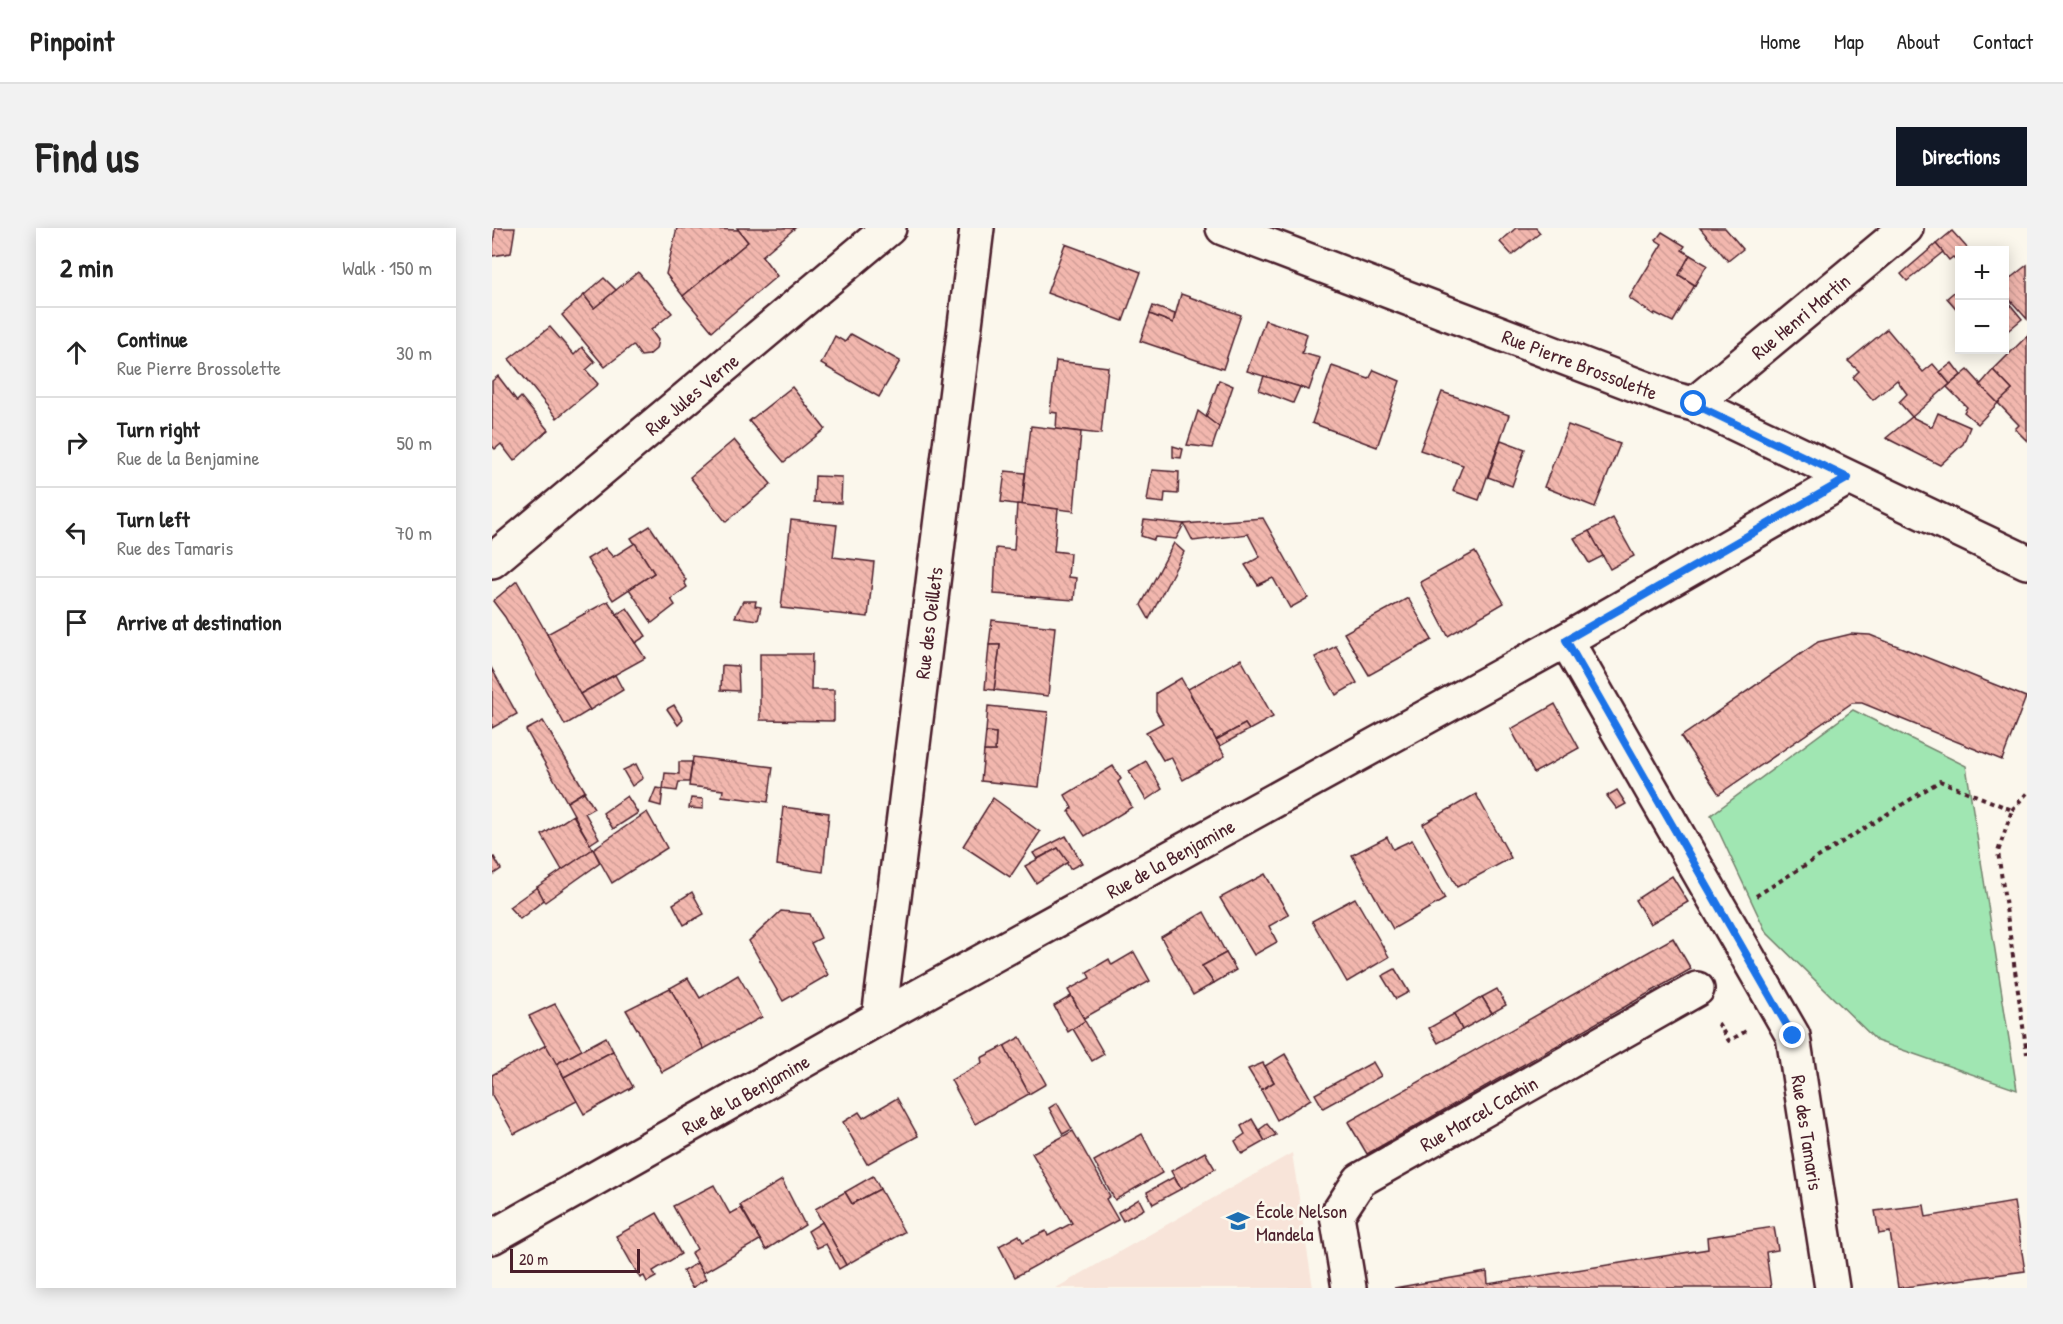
<!DOCTYPE html>
<html lang="en">
<head>
<meta charset="utf-8">
<style>
  :root { --surface:#fff; --page:#f2f2f2; --text:#222; --muted:#767676; --line:#e0e0e0; --accent:#111827 }
  body { margin:0; font-family:"Patrick Hand",sans-serif; background:var(--page); color:var(--text) }
  .controls { position:absolute; right:18px; top:18px; display:grid; overflow:hidden; border-radius:0px; box-shadow:0 3px 15px #0003 }
  .controls button { width:54px; height:54px; display:grid; place-items:center; padding:0; border:0; border-bottom:2px solid var(--line); background:var(--surface); color:var(--text); font:30px sans-serif }
  .scale { position:absolute; left:18px; bottom:15px; width:130px; box-sizing:border-box; padding-left:6px; border:3px solid #4a1f2b; border-top:0; font-size:16px; line-height:21px; white-space:nowrap; color:#4a1f2b; -webkit-text-stroke:4px #fbf7ec; paint-order:stroke }
  .stop { position:absolute; width:18px; height:18px; margin:-14px; border:4px solid #1a73e8; border-radius:50%; background:#fff }
  .stop.end { background:#1a73e8; border-color:#fff; box-shadow:0 2px 6px #0008 }
  .list { margin:0; padding:0; list-style:none }
  h2 { display:flex; justify-content:space-between; align-items:center; height:78px; margin:0; padding:0 24px; font-size:26px }
  h2 small { font-size:20px; font-weight:400; color:var(--muted) }
  .list li { display:grid; grid-template-columns:39px 1fr auto; gap:18px; align-items:center; box-sizing:border-box; height:90px; padding:0 24px; border-top:2px solid var(--line) }
  .list b { display:block; font-size:22px; white-space:nowrap }
  .list p { margin:0; font-size:20px; white-space:nowrap; color:var(--muted) }
  .list em { font-size:20px; font-style:normal; color:var(--muted) }
  .icon { flex:none; width:33px; height:33px; fill:none; stroke:currentColor; stroke-width:2; stroke-linecap:round; stroke-linejoin:round }
  .map { position:relative; flex:none; width:1535px; height:1060px; overflow:hidden; border-radius:0px }
  header { display:flex; align-items:center; gap:36px; box-sizing:border-box; height:84px; padding:0 30px; background:var(--surface); border-bottom:2px solid var(--line) }
  header strong { font-size:28px }
  nav { display:flex; gap:33px; margin-inline-start:auto; font-size:21px }
  .intro { display:flex; align-items:center; justify-content:space-between; box-sizing:border-box; height:144px; padding:0 36px }
  h1 { margin:0; font-size:42px }
  .button { padding:15px 27px; border-radius:0px; background:var(--accent); color:#fff; font-size:21px; font-weight:700 }
  main { display:flex; gap:36px; padding:0 36px }
  aside { flex:1; background:var(--surface); border-radius:0px; box-shadow:0 3px 15px #0003 }
  .map>svg:first-child { display:block }
  .built { fill:#f8e4d9 }
  .grass { fill:#a0e6b2; stroke:#75826e; stroke-width:1.5 }
  .building { fill:url(#building-back-hatch); stroke:#4a1f2b; stroke-width:1.5 }
  .lines { fill:none; stroke-linecap:round; stroke-linejoin:round }
  .minor-casing { stroke:#4a1f2b; stroke-width:38 }
  .path { stroke:#4a1f2b; stroke-width:4; stroke-dasharray:4.5 4.5; stroke-linecap:butt }
  .minor { stroke:#fbf7ec; stroke-width:33 }
  .route { stroke:#1a73e8; stroke-width:8 }
  .labels { text-anchor:middle; dominant-baseline:central; stroke-width:5; stroke-linejoin:round; paint-order:stroke }
  .street-label { font-size:20px; fill:#4a1f2b; stroke:#fbf7ec }
  .poi-label { font-size:20px; fill:#4a1f2b; stroke:#fbf7ec; text-anchor:start }
</style>
</head>
<body>
<header>
<strong>Pinpoint</strong>
<nav><a>Home</a><a>Map</a><a>About</a><a>Contact</a></nav>
</header>
<div class="intro"><h1>Find us</h1><a class="button">Directions</a></div>
<main>
<aside>
<h2>2 min<small>Walk · 150 m</small></h2>
<ul class="list">
<li><svg class="icon" aria-label="ahead" viewBox="0 0 24 24"><path d="M12 20V5M6 11l6-6 6 6"/></svg><div><b>Continue</b><p>Rue Pierre Brossolette</p></div><em>30 m</em></li>
<li><svg class="icon" aria-label="right" viewBox="0 0 24 24"><path d="M7 20v-9h11M14 6l5 5-5 5"/></svg><div><b>Turn right</b><p>Rue de la Benjamine</p></div><em>50 m</em></li>
<li><svg class="icon" aria-label="left" viewBox="0 0 24 24"><path d="M17 20v-9H6M10 6l-5 5 5 5"/></svg><div><b>Turn left</b><p>Rue des Tamaris</p></div><em>70 m</em></li>
<li><svg class="icon" aria-label="arrive" viewBox="0 0 24 24"><path d="M6 21V4h12l-3 4 3 4H6"/></svg><div><b>Arrive at destination</b></div></li>
</ul>
</aside>
<div class="map">
<svg width="1535" height="1060" viewBox="0 0 1535 1060">
  <defs>
    <pattern id="building-back-hatch" width="6" height="6" patternUnits="userSpaceOnUse" patternTransform="scale(1.5)"><rect width="6" height="6" fill="#f2b7ae"/><path d="M-1 5l2 2M0 0l6 6M5-1l2 2" fill="none" stroke="#d19d96"/></pattern>
  </defs>
  <rect width="100%" height="100%" fill="#fbf7ec"/>
  <filter id="ink" filterUnits="userSpaceOnUse"><feTurbulence type="fractalNoise" baseFrequency=".0167" numOctaves="2"/><feDisplacementMap in="SourceGraphic" scale="12" xChannelSelector="R" yChannelSelector="G"/><feConvolveMatrix kernelMatrix="1 2 1 2 8 2 1 2 1" color-interpolation-filters="sRGB"/></filter>
  <g filter="url(#ink)">
    <polygon class="built" points="800,925 821,1060 564,1060"/>
    <polygon class="grass" points="1361,482 1474,538 1525,862 1385,813 1274,704 1219,587"/>
    <g class="building">
      <polygon points="3,0 23,0 19,25 0,28"/>
      <polygon points="185,0 247,2 256,14 191,68 174,46"/>
      <polygon points="245,0 303,0 270,28 285,48 220,103 191,68 256,14"/>
      <polygon points="1024,0 1044,0 1048,5 1020,27 1008,14"/>
      <polygon points="1208,0 1233,0 1251,21 1236,33"/>
      <polygon points="1460,3 1477,22 1468,22 1468,36 1461,29 1457,32 1444,16"/>
      <polygon points="1170,4 1193,18 1190,22 1198,27 1187,47 1203,57 1181,94 1163,85 1162,87 1137,70 1170,16 1164,12"/>
      <polygon points="573,16 649,44 631,93 555,65"/>
      <polygon points="1444,16 1451,24 1415,53 1409,46"/>
      <polygon points="1198,27 1215,37 1203,57 1187,47"/>
      <polygon points="1535,37 1535,91 1512,65 1512,55"/>
      <polygon points="146,44 180,85 159,102 166,112 164,121 157,127 149,128 141,117 113,139 70,87 92,67 102,80"/>
      <polygon points="112,50 124,62 102,80 92,67"/>
      <polygon points="1468,59 1468,85 1455,70"/>
      <polygon points="689,66 749,87 731,141 648,113 658,86 681,95"/>
      <polygon points="1512,69 1530,91 1512,106"/>
      <polygon points="661,78 683,86 681,95 658,86"/>
      <polygon points="773,92 815,106 810,125 828,130 817,162 755,143"/>
      <polygon points="58,99 82,127 90,119 103,134 94,142 106,156 65,190 17,131"/>
      <polygon points="1395,101 1431,144 1441,136 1458,156 1420,189 1407,174 1415,166 1405,152 1381,172 1361,149 1367,143 1356,133"/>
      <polygon points="359,106 408,133 387,169 329,136 343,108 353,114"/>
      <polygon points="1535,108 1535,213 1523,201 1527,197 1506,175 1520,162 1501,142"/>
      <polygon points="564,133 616,139 609,206 564,201 565,185 558,184"/>
      <polygon points="1460,135 1469,147 1458,156 1448,144"/>
      <polygon points="840,138 877,151 882,142 908,153 885,219 820,195"/>
      <polygon points="1476,142 1506,175 1486,196 1472,184 1475,179 1455,159"/>
      <polygon points="1501,142 1520,162 1506,175 1488,157"/>
      <polygon points="6,148 25,173 29,169 56,202 22,233 9,216 3,221 0,218 0,153"/>
      <polygon points="772,148 808,159 801,175 767,162"/>
      <polygon points="727,152 741,158 727,199 714,189"/>
      <polygon points="300,159 333,201 292,234 257,193"/>
      <polygon points="950,164 1017,187 987,272 961,263 971,237 928,222"/>
      <polygon points="706,183 727,199 720,220 695,217"/>
      <polygon points="1446,185 1478,199 1471,216 1448,237 1394,210 1420,189 1440,199"/>
      <polygon points="1076,197 1128,216 1103,279 1052,259"/>
      <polygon points="539,198 589,204 582,283 530,277"/>
      <polygon points="242,212 279,256 234,294 198,249"/>
      <polygon points="1009,212 1033,221 1020,258 996,249"/>
      <polygon points="681,218 691,221 689,230 681,229"/>
      <polygon points="660,242 687,244 686,266 673,265 672,275 655,273"/>
      <polygon points="513,243 533,245 530,277 509,274"/>
      <polygon points="323,248 350,249 349,275 322,274"/>
      <polygon points="525,276 566,281 562,323 578,325 576,349 584,350 582,372 502,366 504,320 522,322"/>
      <polygon points="771,290 816,370 798,380 781,350 766,357 753,337 768,329 756,306 701,313 692,296"/>
      <polygon points="1121,290 1142,328 1118,341 1097,303"/>
      <polygon points="299,292 345,297 341,329 382,334 376,389 289,380"/>
      <polygon points="652,292 692,296 684,311 663,309 662,312 649,308"/>
      <polygon points="158,298 194,352 192,354 195,359 179,371 183,377 160,395 137,361 162,345 139,310"/>
      <polygon points="1097,303 1111,328 1097,335 1082,310"/>
      <polygon points="143,315 162,345 121,372 95,331 113,320 121,329"/>
      <polygon points="682,315 692,324 657,391 649,377"/>
      <polygon points="983,324 1012,375 956,408 928,354"/>
      <polygon points="25,353 98,482 73,497 13,389 1,373"/>
      <polygon points="916,370 940,412 877,447 852,405"/>
      <polygon points="116,373 153,430 88,466 55,406"/>
      <polygon points="251,373 264,373 263,378 269,379 266,392 243,389"/>
      <polygon points="135,380 154,408 143,415 125,386"/>
      <polygon points="500,392 563,399 556,468 502,462 508,417 497,417"/>
      <polygon points="1359,406 1378,407 1534,469 1510,532 1370,475 1360,475 1227,566 1189,509 1326,414"/>
      <polygon points="497,417 508,417 502,462 493,461"/>
      <polygon points="844,418 865,455 844,467 823,429"/>
      <polygon points="268,426 320,426 319,462 342,462 342,493 268,492"/>
      <polygon points="749,431 781,489 757,502 753,496 724,512 696,461"/>
      <polygon points="230,437 246,438 247,463 229,462"/>
      <polygon points="0,441 25,486 0,500"/>
      <polygon points="123,447 131,462 98,482 88,466"/>
      <polygon points="689,450 733,528 691,552 679,529 671,532 654,504 671,495 664,483 664,465"/>
      <polygon points="1063,476 1087,520 1042,545 1019,501"/>
      <polygon points="182,477 191,492 186,497 175,481"/>
      <polygon points="496,478 556,484 547,559 489,553 492,523 503,523 504,505 494,504"/>
      <polygon points="51,493 93,563 75,574 34,502"/>
      <polygon points="753,496 757,502 728,518 724,512"/>
      <polygon points="494,504 504,505 503,523 492,523"/>
      <polygon points="201,529 281,539 276,574 230,568 231,562 197,558"/>
      <polygon points="654,533 670,561 654,572 637,543"/>
      <polygon points="187,534 200,534 197,554 187,554 185,563 171,561 173,545 187,546"/>
      <polygon points="144,536 151,550 140,558 131,542"/>
      <polygon points="621,538 629,551 626,554 640,579 593,608 577,584 580,580 573,567"/>
      <polygon points="164,560 171,561 169,578 158,575"/>
      <polygon points="1125,562 1134,576 1125,581 1115,568"/>
      <polygon points="92,564 102,580 93,585 107,610 98,616 75,574"/>
      <polygon points="984,566 1019,630 965,659 931,596"/>
      <polygon points="135,568 146,585 121,601 111,585"/>
      <polygon points="199,570 211,571 211,581 197,580"/>
      <polygon points="501,570 548,604 518,649 471,618"/>
      <polygon points="291,579 337,585 331,644 285,637"/>
      <polygon points="155,584 175,620 120,655 101,621"/>
      <polygon points="81,587 101,621 70,642 50,607"/>
      <polygon points="574,608 590,635 578,641 566,620 545,631 541,625"/>
      <polygon points="895,609 901,621 920,612 953,671 901,701 860,627"/>
      <polygon points="566,620 576,634 544,655 533,638"/>
      <polygon points="101,621 108,635 53,674 45,659"/>
      <polygon points="2,629 9,641 0,647 0,630"/>
      <polygon points="773,646 797,687 777,698 785,714 762,727 728,670"/>
      <polygon points="1180,648 1196,674 1158,696 1143,672"/>
      <polygon points="45,659 52,672 28,691 17,679"/>
      <polygon points="200,664 212,686 192,697 181,676"/>
      <polygon points="863,670 897,729 855,754 820,693"/>
      <polygon points="289,683 318,686 329,710 319,715 336,747 291,773 257,713"/>
      <polygon points="712,684 734,725 710,738 722,755 701,767 669,709"/>
      <polygon points="1181,710 1199,741 875,926 856,894"/>
      <polygon points="642,724 658,753 592,790 576,762 598,750 595,744 617,731 620,737"/>
      <polygon points="734,725 744,742 722,755 710,738"/>
      <polygon points="903,741 917,764 904,771 890,748"/>
      <polygon points="246,747 270,789 212,821 178,760 196,750 208,770"/>
      <polygon points="178,760 212,821 170,844 134,782"/>
      <polygon points="1005,761 1014,777 1000,785 990,769"/>
      <polygon points="579,768 593,793 576,804 562,778"/>
      <polygon points="990,769 1000,785 970,802 962,786"/>
      <polygon points="63,776 90,822 64,836 37,788"/>
      <polygon points="962,786 970,802 946,815 937,800"/>
      <polygon points="593,793 612,826 600,833 581,801"/>
      <polygon points="114,809 121,823 72,849 64,836"/>
      <polygon points="528,809 554,856 537,866 512,818"/>
      <polygon points="54,817 85,873 22,906 0,867 0,847"/>
      <polygon points="512,818 537,866 483,896 459,852 490,835 489,830"/>
      <polygon points="121,823 141,859 92,886 72,849"/>
      <polygon points="793,826 819,871 785,892 769,862 782,854 773,838"/>
      <polygon points="881,834 889,848 831,880 823,866"/>
      <polygon points="771,835 782,854 769,862 756,841"/>
      <polygon points="405,870 426,908 375,936 351,894 367,884 371,890"/>
      <polygon points="565,875 580,901 571,906 557,880"/>
      <polygon points="760,891 773,913 750,926 743,913 753,906 749,898"/>
      <polygon points="775,896 784,907 773,913 767,902"/>
      <polygon points="581,903 618,968 614,971 626,992 523,1049 507,1018 527,1007 531,1014 554,1003 556,1008 580,995 540,925"/>
      <polygon points="650,906 670,945 623,972 602,933"/>
      <polygon points="713,924 723,941 689,961 679,943"/>
      <polygon points="381,948 388,961 360,976 353,964"/>
      <polygon points="682,949 689,961 661,976 655,964"/>
      <polygon points="290,952 313,997 274,1022 248,977"/>
      <polygon points="222,957 238,986 249,980 268,1012 211,1045 199,1025 205,1021 181,978"/>
      <polygon points="388,961 412,1004 354,1037 323,981 353,964 360,976"/>
      <polygon points="647,971 652,981 631,993 626,984"/>
      <polygon points="1522,974 1533,1043 1406,1060 1398,1004 1387,1006 1383,983 1432,977 1434,989"/>
      <polygon points="165,985 189,1026 161,1043 164,1049 155,1054 152,1048 148,1050 124,1008"/>
      <polygon points="330,994 354,1037 347,1041 334,1016 325,1020 316,1003"/>
      <polygon points="1282,999 1286,1022 1274,1024 1279,1060 902,1060 995,1044 996,1056 1216,1021 1215,1009"/>
      <polygon points="205,1035 214,1051 200,1060 191,1043"/>
    </g>
    <g class="lines">
      <g class="minor-casing">
        <g id="minor">
          <path id="s1" d="M731,0L1181,171L1202,176L1535,334"/>
          <path id="s2" d="M1202,176L1414,0"/>
          <path id="s3" d="M0,333L397,0"/>
          <path id="s4" d="M1074,412L1301,808L1340,1060"/>
          <path id="s5" d="M387,790L485,0"/>
          <path id="s6" d="M0,1009L387,790L1074,412L1356,250"/>
          <path id="s7" d="M857,1060L845,987L868,952L1205,761"/>
        </g>
      </g>
      <g class="path">
        <polyline points="1520,582 1535,565"/>
        <polyline points="1264,668 1448,553 1520,582 1506,624 1535,826"/>
        <polyline points="1226,795 1237,813 1254,803"/>
      </g>
      <use href="#minor" class="minor"/>
    </g>
  </g>
  <g class="lines" filter="url(#ink)">
    <polyline class="route" points="1202,176 1356,250 1074,412 1301,808"/>
  </g>
  <defs>
    <g id="school-bare" transform="scale(1.8)"><path d="M0-5L7-2L0 1L-7-2ZM-4 1L0 2.5L4 1V4Q0 6-4 4Z" fill="#1f6fb2" stroke="#fbf7ec" stroke-width="2.5" paint-order="stroke"/></g>
  </defs>
  <g fill-rule="evenodd">
    <use href="#school-bare" x="746" y="993"/>
  </g>
  <g class="labels">
    <g class="street-label">
      <text stroke="none"><textPath href="#s2" startOffset="138">Rue Henri Martin</textPath></text>
      <text stroke="none"><textPath href="#s1" startOffset="382">Rue Pierre Brossolette</textPath></text>
      <text stroke="none"><textPath href="#s3" startOffset="260">Rue Jules Verne</textPath></text>
      <text stroke="none"><textPath href="#s5" startOffset="398">Rue des Oeillets</textPath></text>
      <text stroke="none"><textPath href="#s6" startOffset="777">Rue de la Benjamine</textPath></text>
      <text stroke="none"><textPath href="#s6" startOffset="291">Rue de la Benjamine</textPath></text>
      <text stroke="none"><textPath href="#s7" startOffset="252">Rue Marcel Cachin</textPath></text>
      <text stroke="none"><textPath href="#s4" startOffset="554">Rue des Tamaris</textPath></text>
    </g>
    <g class="poi-label">
      <text x="764" y="982">École Nelson<tspan x="764" dy="23">Mandela</tspan></text>
    </g>
  </g>
</svg>
<div class="controls">
<button>+</button>
<button>−</button>
</div>
<div class="scale">20 m</div>
<div class="stop" style="left:1202px;top:176px"></div>
<div class="stop end" style="left:1301px;top:808px"></div>
</div>
</main>
</body>
</html>
